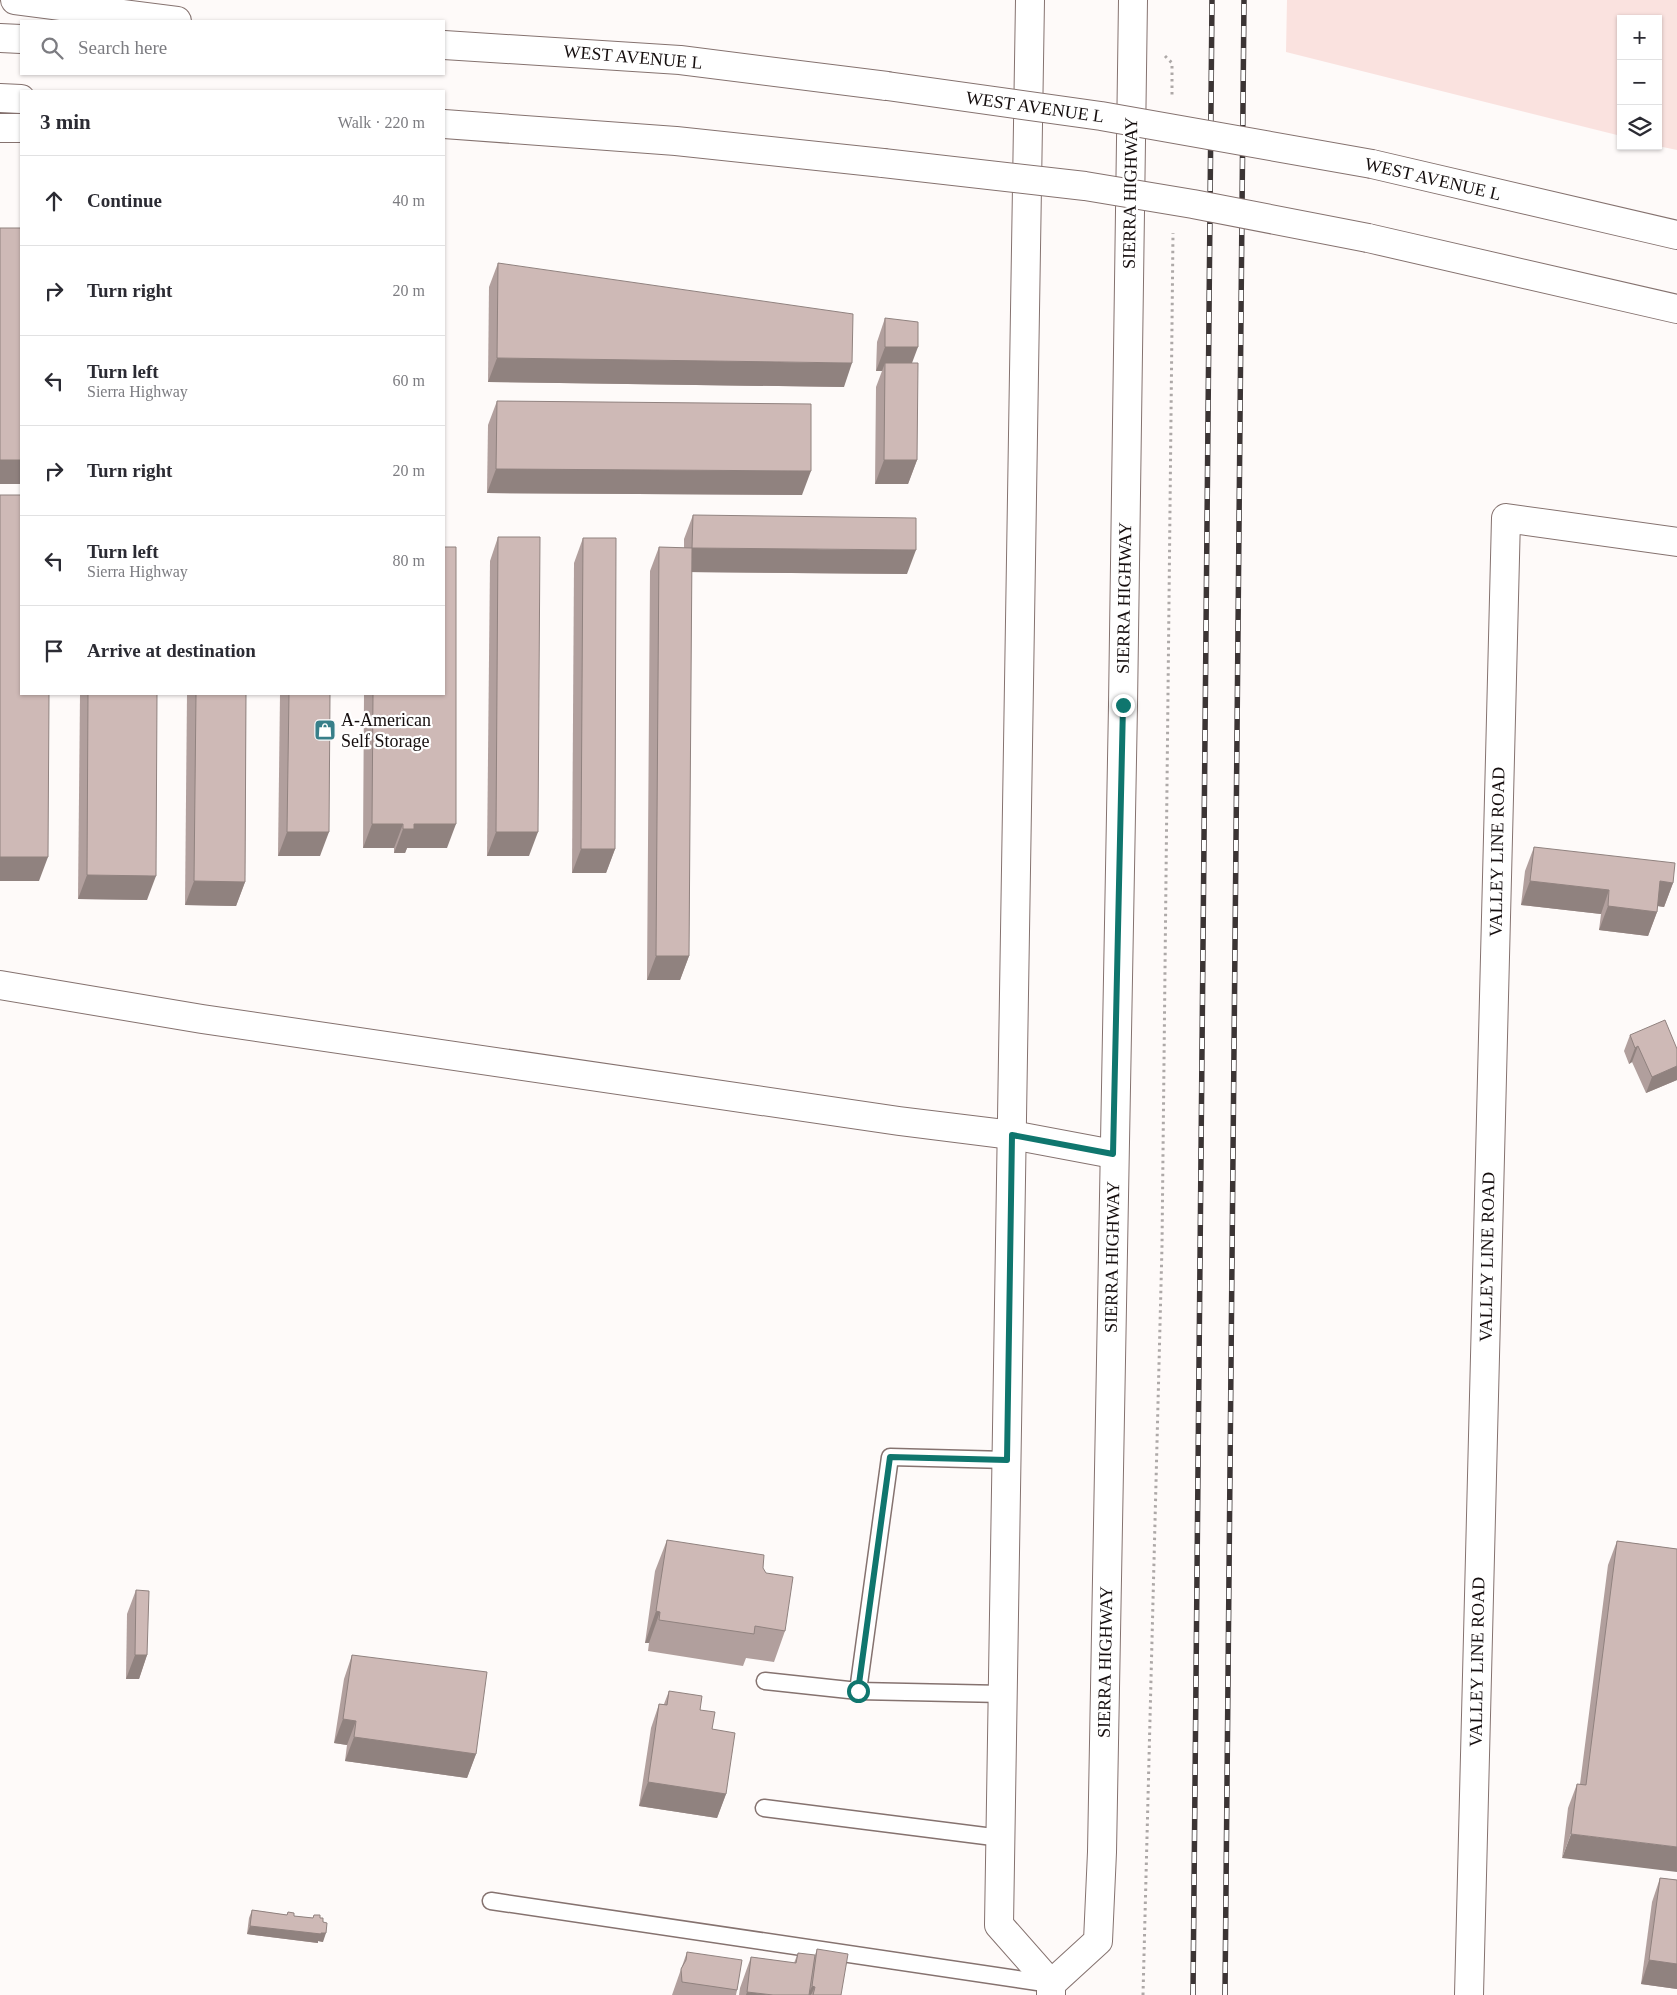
<!DOCTYPE html>
<html lang="en">
<head>
<meta charset="utf-8">
<style>
  :root { --surface:#fff; --page:#f2f2f3; --text:#2b2b33; --muted:#7c7c81; --line:#e1e1e2 }
  body { margin:0; font-family:Georgia,serif; background:var(--page); color:var(--text) }
  .controls { position:absolute; right:15px; top:15px; display:grid; overflow:hidden; border-radius:0px; box-shadow:0 1px 4px #0004 }
  .controls button { width:45px; height:45px; display:grid; place-items:center; padding:0; border:0; border-bottom:1px solid var(--line); background:var(--surface); color:var(--text); font:25px sans-serif }
  .stop { position:absolute; width:15px; height:15px; margin:-11px; border:4px solid #0f766e; border-radius:50%; background:#fff }
  .stop.end { background:#0f766e; border-color:#fff; box-shadow:0 1px 5px #0008 }
  .list { margin:0; padding:0; list-style:none }
  h2 { display:flex; justify-content:space-between; align-items:center; height:65px; margin:0; padding:0 20px; font-size:21px }
  h2 small { font-size:16px; font-weight:400; color:var(--muted) }
  .list li { display:grid; grid-template-columns:32px 1fr auto; gap:15px; align-items:center; box-sizing:border-box; height:90px; padding:0 20px; border-top:1px solid var(--line) }
  .list b { display:block; font-size:19px; white-space:nowrap }
  .list p { margin:0; font-size:16px; white-space:nowrap; color:var(--muted) }
  .list em { font-size:16px; font-style:normal; color:var(--muted) }
  .icon { flex:none; width:28px; height:28px; fill:none; stroke:currentColor; stroke-width:2; stroke-linecap:round; stroke-linejoin:round }
  .map { position:relative; flex:none; width:1677px; height:1995px; overflow:hidden }
  .search { position:absolute; background:var(--surface); box-shadow:0 1px 4px #0004; left:20px; top:20px; width:425px; height:55px; display:flex; align-items:center; gap:12px; box-sizing:border-box; padding:0 18px; border-radius:0px; color:var(--muted); font-size:19px }
  .panel { position:absolute; background:var(--surface); box-shadow:0 1px 4px #0004; left:20px; top:90px; width:425px; height:605px; border-radius:0px }
  .map>svg:first-child { display:block }
  .green { fill:#fae2df }
  .lines { fill:none; stroke-linecap:round; stroke-linejoin:round }
  .lane-casing { stroke:#85726f; stroke-width:19 }
  .street-casing { stroke:#85726f; stroke-width:30 }
  .primary-casing { stroke:#85726f; stroke-width:30 }
  .path { stroke:#ada8a7; stroke-width:3; stroke-dasharray:2.5 4; stroke-linecap:butt }
  .lane { stroke:#fff; stroke-width:16 }
  .street { stroke:#fff; stroke-width:28 }
  .primary { stroke:#fff; stroke-width:28 }
  .rail-casing { stroke:#3b3434; stroke-width:5.5 }
  .rail { stroke:#fff; stroke-width:4; stroke-dasharray:11; stroke-linecap:butt }
  .primary-bridge-casing { stroke:#85726f; stroke-width:30; stroke-linecap:butt }
  .primary-bridge { stroke:#fff; stroke-width:28 }
  .wall { fill:#b19f9d }
  .shaded-wall { fill:#90827f }
  .building { fill:#ceb9b6; stroke:#90827f }
  .route { stroke:#0f766e; stroke-width:6 }
  .labels { text-anchor:middle; dominant-baseline:central; stroke-width:4.5; stroke-linejoin:round; paint-order:stroke }
  .street-label { font-size:18px; fill:#150e0e; stroke:#fff }
  .poi-label { font-size:18px; fill:#150e0e; stroke:#fff; text-anchor:start }
</style>
</head>
<body>
<div class="map">
<svg width="1677" height="1995" viewBox="0 0 1677 1995">
  <rect width="100%" height="100%" fill="#fefaf9"/>
  <polygon class="green" points="1287,0 1677,0 1677,150 1658,146 1658,19 1621,19 1621,136 1286,52"/>
  <g class="lines">
    <g class="lane-casing">
      <g id="lane">
        <polyline points="765,1681 858,1691 890,1457 1007,1460"/>
        <polyline points="858,1691 1003,1694"/>
        <polyline points="764,1808 1001,1838"/>
        <polyline points="491,1901 1051,1984"/>
      </g>
    </g>
    <g class="street-casing">
      <polyline id="street" points="1469,1995 1506,518 1677,542"/>
    </g>
    <g class="primary-casing">
      <g id="primary">
        <polyline points="15,0 177,21"/>
        <polyline points="1030,0 999,1925 1051,1984 1051,1995"/>
        <polyline points="0,38 21,39"/>
        <polyline points="444,45 680,60 887,86"/>
        <polyline points="0,98 21,99"/>
        <polyline points="444,124 676,141 883,163"/>
        <polyline points="0,128 21,128"/>
        <polyline points="1372,164 1677,235"/>
        <polyline points="1368,238 1677,309"/>
        <polyline points="0,985 202,1019 899,1121 1012,1135 1113,1154"/>
        <polyline points="1051,1984 1098,1941 1102,1852 1123,705 1133,0"/>
      </g>
    </g>
    <g class="path">
      <polyline points="1165,56 1172,63 1172,95"/>
      <polyline points="1143,1995 1162,1246 1173,233"/>
    </g>
    <use href="#lane" class="lane"/>
    <use href="#street" class="street"/>
    <use href="#primary" class="primary"/>
    <g class="rail-casing">
      <g id="rail">
        <polyline points="1193,1995 1212,0"/>
        <polyline points="1225,1995 1244,0"/>
      </g>
    </g>
    <use href="#rail" class="rail"/>
    <g class="primary-bridge-casing">
      <g id="primary-bridge">
        <polyline points="887,86 1101,116 1372,164"/>
        <polyline points="883,163 1085,186 1193,204 1368,238"/>
      </g>
    </g>
    <use href="#primary-bridge" class="primary-bridge"/>
  </g>
  <g class="wall">
    <polygon points="498,263 844,387 488,382 489,287"/>
    <polygon points="885,318 912,363 917,460 908,484 875,484 876,387 882,371 876,371 877,342"/>
    <polygon points="497,401 802,495 487,493 488,425"/>
    <polygon points="693,515 907,574 691,572 689,956 680,980 647,980 650,571 659,547 684,548 684,539"/>
    <polygon points="498,537 529,856 487,856 490,561"/>
    <polygon points="583,538 615,849 606,873 572,873 574,563"/>
    <polygon points="80,694 157,694 147,900 78,899"/>
    <polygon points="187,694 246,694 245,882 236,906 185,905"/>
    <polygon points="280,694 330,694 320,856 278,856"/>
    <polygon points="364,694 444,694 447,848 407,848 405,853 394,853 394,848 363,848"/>
    <polygon points="1534,847 1673,883 1664,907 1657,906 1657,912 1648,936 1599,930 1601,914 1521,905 1525,871"/>
    <polygon points="1630,1035 1677,1049 1677,1080 1646,1093 1632,1062 1629,1064 1624,1051"/>
    <polygon points="667,1540 763,1568 785,1631 774,1662 746,1658 743,1666 648,1651 649,1643 645,1643 655,1571"/>
    <polygon points="1617,1541 1677,1549 1562,1858 1568,1808 1577,1784 1580,1784 1608,1565"/>
    <polygon points="136,1590 147,1655 139,1679 126,1679 127,1614"/>
    <polygon points="352,1655 476,1754 467,1778 345,1761 347,1745 334,1743 344,1679"/>
    <polygon points="669,1691 700,1710 712,1729 726,1794 717,1818 639,1806 651,1728 659,1704 664,1704"/>
    <polygon points="1660,1878 1677,1880 1677,1989 1641,1984 1652,1902"/>
    <polygon points="252,1910 287,1915 288,1912 294,1916 313,1918 314,1915 320,1918 323,1922 323,1942 318,1941 318,1943 247,1934 249,1918"/>
    <polygon points="817,1949 841,1995 739,1995 740,1988 751,1957 794,1963 798,1953 814,1958"/>
    <polygon points="687,1952 737,1990 736,1995 672,1995"/>
  </g>
  <g class="shaded-wall">
    <polygon points="885,347 918,347 909,371 885,363 882,371 876,371"/>
    <polygon points="497,358 852,363 844,387 488,382"/>
    <rect x="0" y="460" width="21" height="24"/>
    <polygon points="884,460 917,460 908,484 875,484"/>
    <polygon points="496,469 811,471 802,495 487,493"/>
    <polygon points="692,548 916,550 907,574 683,572"/>
    <polygon points="372,824 403,824 394,848 363,848"/>
    <polygon points="414,824 456,824 447,848 407,848 405,853 394,853 403,829"/>
    <polygon points="287,832 329,832 320,856 278,856"/>
    <polygon points="496,832 538,832 529,856 487,856"/>
    <polygon points="581,849 615,849 606,873 572,873"/>
    <polygon points="0,857 48,857 39,881 0,881"/>
    <polygon points="87,875 156,876 147,900 78,899"/>
    <polygon points="194,881 245,882 236,906 185,905"/>
    <polygon points="1530,881 1609,890 1601,914 1521,905"/>
    <polygon points="1660,881 1673,883 1664,907 1652,905"/>
    <polygon points="1608,906 1657,912 1648,936 1599,930"/>
    <polygon points="656,956 689,956 680,980 647,980"/>
    <polygon points="1638,1046 1632,1062 1629,1064 1635,1048"/>
    <polygon points="1677,1066 1677,1080 1646,1093 1652,1077"/>
    <polygon points="656,1611 660,1612 649,1643 645,1643"/>
    <polygon points="135,1655 147,1655 139,1679 126,1679"/>
    <polygon points="343,1719 356,1721 347,1745 334,1743"/>
    <polygon points="354,1737 476,1754 467,1778 345,1761"/>
    <polygon points="648,1782 726,1794 717,1818 639,1806"/>
    <polygon points="1571,1834 1677,1847 1677,1872 1562,1858"/>
    <polygon points="250,1926 321,1933 326,1933 323,1942 318,1941 318,1943 247,1934"/>
    <polygon points="1649,1960 1677,1964 1677,1989 1641,1984"/>
    <polygon points="812,1986 815,1987 811,1995 808,1995"/>
    <polygon points="747,1992 773,1995 746,1995"/>
  </g>
  <g class="building">
    <rect x="0" y="228" width="21" height="232"/>
    <polygon points="498,263 853,314 852,363 497,358"/>
    <polygon points="885,318 918,322 918,347 885,347"/>
    <polygon points="885,363 918,363 917,460 884,460"/>
    <polygon points="497,401 811,404 811,471 496,469"/>
    <polygon points="0,495 21,495 21,694 49,694 48,857 0,857"/>
    <polygon points="693,515 916,518 916,550 692,548"/>
    <polygon points="498,537 540,537 538,832 496,832"/>
    <polygon points="583,538 616,538 615,849 581,849"/>
    <polygon points="444,547 456,547 456,824 414,824 414,829 403,829 403,824 372,824 373,694 444,694"/>
    <polygon points="659,547 692,548 689,956 656,956"/>
    <polygon points="88,694 157,694 156,876 87,875"/>
    <polygon points="196,694 246,694 245,882 194,881"/>
    <polygon points="289,694 330,694 329,832 287,832"/>
    <polygon points="1534,847 1675,863 1673,883 1660,881 1657,912 1608,906 1609,890 1530,881"/>
    <polygon points="1665,1020 1677,1049 1677,1066 1652,1077 1638,1046 1635,1048 1630,1035"/>
    <polygon points="667,1540 764,1555 763,1568 766,1573 793,1577 785,1631 755,1626 754,1634 659,1620 660,1612 656,1611"/>
    <polygon points="1617,1541 1677,1549 1677,1847 1571,1834 1577,1784 1586,1785"/>
    <polygon points="136,1590 149,1591 147,1655 135,1655"/>
    <polygon points="352,1655 487,1672 476,1754 354,1737 356,1721 343,1719"/>
    <polygon points="669,1691 702,1696 700,1710 715,1712 712,1729 735,1733 726,1794 648,1782 659,1704 667,1705"/>
    <polygon points="1660,1878 1677,1880 1677,1964 1649,1960"/>
    <polygon points="252,1910 287,1915 288,1912 294,1913 294,1916 313,1918 314,1915 320,1915 320,1918 323,1918 323,1922 327,1923 326,1933 321,1933 321,1934 250,1926"/>
    <polygon points="817,1949 848,1954 841,1995 813,1995 815,1987 812,1986"/>
    <polygon points="687,1952 742,1960 737,1990 682,1982 681,1969 686,1960"/>
    <polygon points="798,1953 815,1955 809,1995 773,1995 747,1992 751,1957 796,1963"/>
  </g>
  <g class="lines">
    <polyline class="route" points="858,1691 890,1457 1007,1460 1012,1135 1113,1154 1123,705"/>
  </g>
  <defs>
    <g id="shop-square" transform="scale(1.125)"><rect x="-9" y="-9" width="18" height="18" rx="4" fill="#387f89" stroke="#fff"/><path d="M-5-2.5h2.3a2.7 3.5 0 0 1 5.4 0H5L5.5 6h-11ZM-1.5-2.5h3a1.5 2.3 0 0 0-3 0Z" fill="#fff"/></g>
  </defs>
  <g fill-rule="evenodd">
    <use href="#shop-square" x="325" y="730"/>
  </g>
  <g class="labels">
    <g class="street-label">
      <text transform="translate(633 57) rotate(5)">WEST AVENUE L</text>
      <text transform="translate(1035 107) rotate(8)">WEST AVENUE L</text>
      <text transform="translate(1433 179) rotate(13)">WEST AVENUE L</text>
      <text transform="translate(1130 193) rotate(-89)">SIERRA HIGHWAY</text>
      <text transform="translate(1124 598) rotate(-89)">SIERRA HIGHWAY</text>
      <text transform="translate(1497 852) rotate(-89)">VALLEY LINE ROAD</text>
      <text transform="translate(1112 1257) rotate(-89)">SIERRA HIGHWAY</text>
      <text transform="translate(1487 1257) rotate(-89)">VALLEY LINE ROAD</text>
      <text transform="translate(1105 1662) rotate(-89)">SIERRA HIGHWAY</text>
      <text transform="translate(1477 1662) rotate(-89)">VALLEY LINE ROAD</text>
    </g>
    <g class="poi-label">
      <text x="341" y="720">A-American<tspan x="341" dy="21">Self Storage</tspan></text>
    </g>
  </g>
</svg>
<div class="controls">
<button>+</button>
<button>−</button>
<button><svg class="icon" aria-label="layers" viewBox="0 0 24 24"><path d="M12 4l9 5-9 5-9-5zM3 14l9 5 9-5"/></svg></button>
</div>
<div class="stop" style="left:858px;top:1691px"></div>
<div class="stop end" style="left:1123px;top:705px"></div>
<div class="search"><svg class="icon" aria-label="search" viewBox="0 0 24 24"><circle cx="10" cy="10" r="6"/><path d="M15 15l6 6"/></svg>Search here</div>
<section class="panel">
<h2>3 min<small>Walk · 220 m</small></h2>
<ul class="list">
<li><svg class="icon" aria-label="ahead" viewBox="0 0 24 24"><path d="M12 20V5M6 11l6-6 6 6"/></svg><div><b>Continue</b></div><em>40 m</em></li>
<li><svg class="icon" aria-label="right" viewBox="0 0 24 24"><path d="M7 20v-9h11M14 6l5 5-5 5"/></svg><div><b>Turn right</b></div><em>20 m</em></li>
<li><svg class="icon" aria-label="left" viewBox="0 0 24 24"><path d="M17 20v-9H6M10 6l-5 5 5 5"/></svg><div><b>Turn left</b><p>Sierra Highway</p></div><em>60 m</em></li>
<li><svg class="icon" aria-label="right" viewBox="0 0 24 24"><path d="M7 20v-9h11M14 6l5 5-5 5"/></svg><div><b>Turn right</b></div><em>20 m</em></li>
<li><svg class="icon" aria-label="left" viewBox="0 0 24 24"><path d="M17 20v-9H6M10 6l-5 5 5 5"/></svg><div><b>Turn left</b><p>Sierra Highway</p></div><em>80 m</em></li>
<li><svg class="icon" aria-label="arrive" viewBox="0 0 24 24"><path d="M6 21V4h12l-3 4 3 4H6"/></svg><div><b>Arrive at destination</b></div></li>
</ul>
</section>
</div>
</body>
</html>
